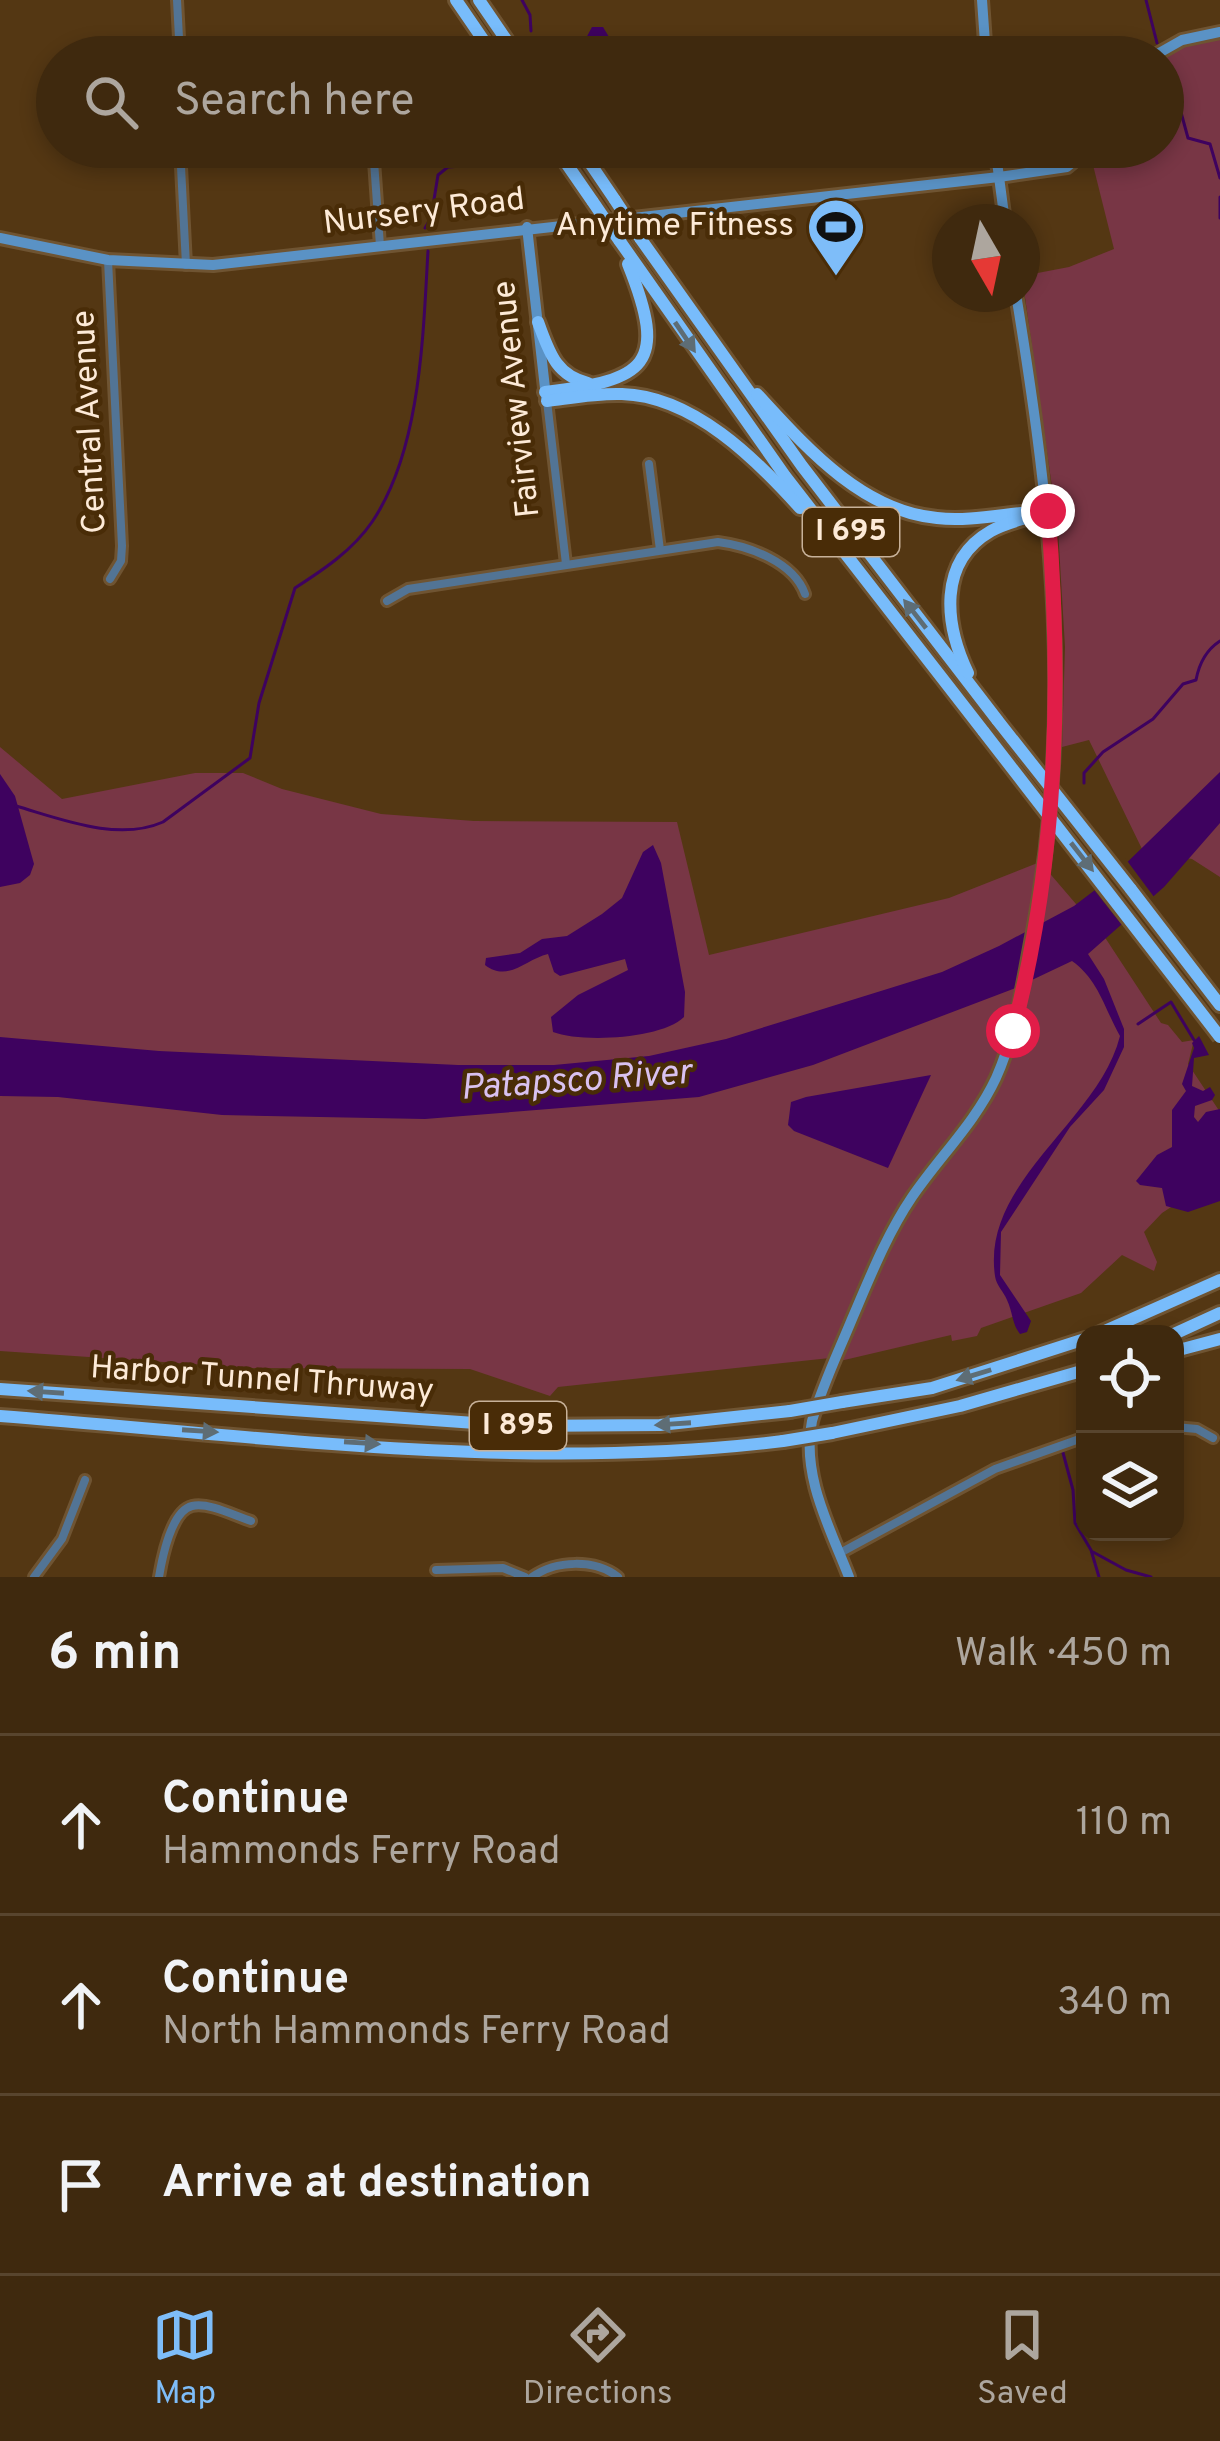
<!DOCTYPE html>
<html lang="en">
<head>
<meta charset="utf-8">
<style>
  :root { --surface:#3f290e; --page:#4a351c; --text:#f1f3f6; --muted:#ada69e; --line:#58452e; --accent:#7ebdf9 }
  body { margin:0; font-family:Overpass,sans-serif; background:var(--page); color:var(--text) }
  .controls { position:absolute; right:36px; bottom:36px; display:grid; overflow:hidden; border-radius:24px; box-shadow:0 6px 18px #0003 }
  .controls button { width:108px; height:108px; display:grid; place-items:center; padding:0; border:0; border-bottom:3px solid var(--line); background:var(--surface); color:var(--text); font:60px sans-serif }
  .compass { position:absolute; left:932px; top:204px; width:108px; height:108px; border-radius:50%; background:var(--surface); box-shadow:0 6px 18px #0003; rotate:171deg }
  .stop { position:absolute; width:36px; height:36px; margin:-27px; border:9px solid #e11d48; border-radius:50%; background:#fff }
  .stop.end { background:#e11d48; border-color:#fff; box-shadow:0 3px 12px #0008 }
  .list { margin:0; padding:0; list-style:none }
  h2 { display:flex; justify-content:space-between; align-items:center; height:156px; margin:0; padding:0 48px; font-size:51px }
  h2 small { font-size:39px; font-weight:400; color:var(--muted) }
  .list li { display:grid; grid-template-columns:78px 1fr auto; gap:36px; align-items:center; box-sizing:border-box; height:180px; padding:0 48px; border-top:3px solid var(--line) }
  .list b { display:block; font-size:45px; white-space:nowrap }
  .list p { margin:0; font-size:39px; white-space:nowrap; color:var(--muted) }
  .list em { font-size:39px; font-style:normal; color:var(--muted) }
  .icon { flex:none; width:66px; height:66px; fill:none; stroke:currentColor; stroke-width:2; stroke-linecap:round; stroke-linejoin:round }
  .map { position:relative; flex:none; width:1220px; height:1577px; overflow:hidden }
  .search { position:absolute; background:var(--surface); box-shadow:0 6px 18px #0003; left:36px; right:36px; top:36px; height:132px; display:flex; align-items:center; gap:30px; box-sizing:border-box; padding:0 42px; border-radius:66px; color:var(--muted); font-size:45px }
  .sheet { height:696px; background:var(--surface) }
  nav { display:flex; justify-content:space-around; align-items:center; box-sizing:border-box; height:168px; border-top:3px solid var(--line); background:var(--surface); font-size:33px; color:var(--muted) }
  nav a { display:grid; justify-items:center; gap:6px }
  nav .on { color:var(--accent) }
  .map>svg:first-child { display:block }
  .green { fill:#783645 }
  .water { fill:#3e025f }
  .pier { fill:#543713 }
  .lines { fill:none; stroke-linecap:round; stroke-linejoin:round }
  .stream { stroke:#3e025f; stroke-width:3 }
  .street-casing { stroke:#6f5432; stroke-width:14 }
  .secondary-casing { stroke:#6f5432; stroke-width:16 }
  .highway-casing { stroke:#6f5432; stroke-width:18 }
  .street { stroke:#527495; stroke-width:8 }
  .secondary { stroke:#5a92c5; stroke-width:10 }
  .highway { stroke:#78bcfb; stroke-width:12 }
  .highway-bridge-casing { stroke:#6f5432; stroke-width:18; stroke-linecap:butt }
  .highway-bridge { stroke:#78bcfb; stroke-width:12 }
  .oneway { fill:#5e6d75 }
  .route { stroke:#e11d48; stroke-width:15 }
  .labels { text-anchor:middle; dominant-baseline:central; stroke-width:9; stroke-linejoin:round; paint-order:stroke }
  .shield { fill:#492c07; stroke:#c7b199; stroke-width:3 }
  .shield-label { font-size:30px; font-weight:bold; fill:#fdead7 }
  .street-label { font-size:33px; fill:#fdead7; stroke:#492c07 }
  .poi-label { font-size:33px; fill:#fdead7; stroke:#492c07; text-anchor:end }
  .water-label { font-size:36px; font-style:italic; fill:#d9c1f0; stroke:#492c07 }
</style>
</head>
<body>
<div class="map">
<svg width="1220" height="1577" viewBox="0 0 1220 1577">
  <rect width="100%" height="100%" fill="#543713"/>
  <g class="green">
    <polygon points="1220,38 1220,877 1192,859 1143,851 1089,740 1062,747 1065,647 1058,529 1022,276 1069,267 1114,249 1091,157 1097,147 1163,147 1162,57 1184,46"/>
    <polygon points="0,747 62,799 195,773 243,773 282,789 381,814 474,821 677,822 709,955 949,898 1040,862 1106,939 1161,1023 1168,1025 1182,1042 1194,1040 1188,1064 1220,1112 1220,1175 1162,1213 1144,1232 1157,1262 1154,1271 1122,1255 1081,1293 981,1328 977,1336 952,1341 951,1335 840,1361 830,1358 558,1387 550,1396 470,1369 252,1368 0,1351"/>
  </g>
  <g class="water">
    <polygon points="592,27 603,27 621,57 596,57 585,40"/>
    <path d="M1220,772V823L1164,887L1088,954L1104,979L1124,1029V1047L1104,1090L1070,1127L1001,1232L1000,1275L1031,1321L1027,1332L1020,1334C1012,1324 1013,1313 1007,1300C1004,1292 996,1285 995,1276C981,1181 1099,1121 1120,1036C1105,1010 1099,980 1072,961L1013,989L813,1065L699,1097L425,1119L222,1115L58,1097L0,1096V1037L159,1051L458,1065H554L649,1056L726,1039L810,1013L942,972L999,946L1074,906L1112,877Z"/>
    <polygon points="0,774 15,796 34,864 30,875 20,883 0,887"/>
    <path d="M653,845L661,863L685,992L684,1017C662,1039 581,1043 553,1032L551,1017L578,995L628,970L625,959L560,976L554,972L548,954C526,959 508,983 485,965L486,958L520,953L542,939L567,936L602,914L622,898L643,852Z"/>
    <polygon points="1199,1036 1209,1055 1194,1058 1192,1086 1203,1091 1210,1087 1215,1095 1212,1100 1195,1106 1194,1117 1198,1122 1206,1112 1220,1109 1220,1201 1188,1212 1166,1206 1162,1188 1140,1185 1136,1181 1157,1155 1172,1147 1172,1110 1186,1091 1182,1084 1194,1048 1192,1043"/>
    <polygon points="931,1075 888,1168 794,1131 788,1125 791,1102 806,1097"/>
  </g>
  <polygon class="pier" points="1125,858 1157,901 1125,929 1091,886"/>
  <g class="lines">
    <g class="stream">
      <polyline points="522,0 530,15 531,31"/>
      <polyline points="1146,0 1157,43"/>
      <polyline points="1163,93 1176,94 1188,138 1210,144 1220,178"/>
      <polyline points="1220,197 1220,218"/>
      <polyline points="425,228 431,218 438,175 448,167 490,164 495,160 496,147"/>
      <path d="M1084,783V773L1103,752L1153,719L1183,684L1196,680C1199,664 1206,650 1220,641"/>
      <path d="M16,806C61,819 118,842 163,822L250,758L259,703L295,588C323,570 353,550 372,522C421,450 423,335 428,251"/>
      <polyline points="1138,1024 1171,1002 1194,1040"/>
      <polyline points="1062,1449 1073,1490 1075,1523 1091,1550 1099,1577"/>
      <polyline points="1093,1552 1126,1570 1151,1577"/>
    </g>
    <g class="street-casing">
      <g id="street">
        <polyline points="177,0 180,57"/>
        <polyline points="368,57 368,46"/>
        <polyline points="180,147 186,265"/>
        <polyline points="373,147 380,246"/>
        <polyline points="108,260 122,546 121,561 110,579"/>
        <polyline points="547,401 566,564"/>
        <polyline points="649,464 660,550"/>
        <path d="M387,601L408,589L718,542C749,546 794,562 805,594"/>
        <polyline points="1175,1427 1197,1429 1213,1438"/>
        <polyline points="840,1553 995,1469 1085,1437"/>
        <polyline points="436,1570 503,1568 525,1577"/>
        <polyline points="34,1577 62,1539 85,1480"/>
        <path d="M159,1577C162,1559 171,1511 192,1506C209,1502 235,1516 251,1521"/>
        <path d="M532,1577C556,1560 595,1559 618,1577"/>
      </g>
    </g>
    <g class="secondary-casing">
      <g id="secondary">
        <polyline points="982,0 986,57"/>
        <polyline points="1152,57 1182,40 1220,32"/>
        <polyline points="995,147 1005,222"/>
        <polyline points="527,227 546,397"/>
        <polyline points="0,238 108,260 213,265 999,177 1067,167 1091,147"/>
        <path d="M849,1577C830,1528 801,1475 812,1421C822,1386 838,1353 852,1319C870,1277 887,1234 912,1197C940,1156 975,1123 996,1078C1016,1033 1023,985 1032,937C1075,715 1052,514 1016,294"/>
      </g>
    </g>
    <g class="highway-casing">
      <g id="highway">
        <polyline points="456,0 495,57"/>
        <polyline points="479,0 518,57"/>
        <polyline points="555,147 593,202"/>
        <polyline points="579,147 615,200"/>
        <polyline points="640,238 802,466 998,721"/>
        <polyline points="619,240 785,476 984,732"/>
        <path d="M538,322C549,351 555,375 588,383"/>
        <path d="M545,392C646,380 669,366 628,264"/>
        <path d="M757,394C805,446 861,511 937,518C973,522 1011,512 1048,511"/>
        <path d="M547,401C571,398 597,393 622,394C693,396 756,459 800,508"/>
        <path d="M968,673C945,625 937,562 991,531C1005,523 1021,520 1035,515"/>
        <polyline points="1130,888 1220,1005"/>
        <polyline points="1098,1334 1220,1280"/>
        <polyline points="1174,1334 1220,1313"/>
        <polyline points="1175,1351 1220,1339"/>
        <polyline points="0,1389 517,1426 660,1425 790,1411"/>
        <polyline points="842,1402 932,1388 1085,1339"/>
        <path d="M0,1416C260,1436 523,1473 783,1441"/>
        <polyline points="832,1433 960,1406 1085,1370"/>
      </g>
    </g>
    <use href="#street" class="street"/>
    <use href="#secondary" class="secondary"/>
    <use href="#highway" class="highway"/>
    <g class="highway-bridge-casing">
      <g id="highway-bridge">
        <polyline points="615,200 640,238"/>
        <polyline points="593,202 619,240"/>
        <polyline points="998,721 1130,888"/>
        <polyline points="984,732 1220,1037"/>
        <polyline points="790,1411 842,1402"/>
        <polyline points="783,1441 832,1433"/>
      </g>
    </g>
    <use href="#highway-bridge" class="highway-bridge"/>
  </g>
  <defs><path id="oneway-solid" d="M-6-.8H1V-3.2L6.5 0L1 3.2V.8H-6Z" transform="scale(3)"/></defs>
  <g class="oneway">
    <use href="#oneway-solid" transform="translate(685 337) rotate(56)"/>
    <use href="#oneway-solid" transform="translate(915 614) rotate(-128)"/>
    <use href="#oneway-solid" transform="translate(1082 857) rotate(52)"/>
    <use href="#oneway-solid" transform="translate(974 1375) rotate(163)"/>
    <use href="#oneway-solid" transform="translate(46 1392) rotate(-176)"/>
    <use href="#oneway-solid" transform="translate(673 1424) rotate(176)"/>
    <use href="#oneway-solid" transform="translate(200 1431) rotate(4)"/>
    <use href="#oneway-solid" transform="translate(362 1443) rotate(4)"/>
  </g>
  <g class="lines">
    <path class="route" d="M1013,1031C1058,860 1062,685 1048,511"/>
  </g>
  <defs>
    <g id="stadium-pin" transform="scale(3)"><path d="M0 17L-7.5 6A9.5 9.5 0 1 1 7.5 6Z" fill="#7ebdf9" stroke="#492c07"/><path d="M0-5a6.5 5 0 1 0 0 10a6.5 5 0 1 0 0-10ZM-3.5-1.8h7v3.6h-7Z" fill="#111"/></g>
  </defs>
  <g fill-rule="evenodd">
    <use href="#stadium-pin" x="836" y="227"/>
  </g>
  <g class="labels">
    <g class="shield">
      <rect x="803" y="508" width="96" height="48" rx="9"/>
      <rect x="470" y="1402" width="96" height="48" rx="9"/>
    </g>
    <g class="shield-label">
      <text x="851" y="532">I 695</text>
      <text x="518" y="1426">I 895</text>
    </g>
    <g class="street-label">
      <text transform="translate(424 213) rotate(-7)">Nursery Road</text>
      <text transform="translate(518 399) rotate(-96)">Fairview Avenue</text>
      <text transform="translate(91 422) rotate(-93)">Central Avenue</text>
      <text transform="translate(262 1381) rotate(4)">Harbor Tunnel Thruway</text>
    </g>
    <g class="poi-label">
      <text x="794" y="227">Anytime Fitness</text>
    </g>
    <g class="water-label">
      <text transform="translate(576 1082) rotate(-4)">Patapsco River</text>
    </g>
  </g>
</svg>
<div class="controls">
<button><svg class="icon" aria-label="locate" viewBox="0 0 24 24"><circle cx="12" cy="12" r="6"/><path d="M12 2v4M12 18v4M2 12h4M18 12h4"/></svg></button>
<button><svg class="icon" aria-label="layers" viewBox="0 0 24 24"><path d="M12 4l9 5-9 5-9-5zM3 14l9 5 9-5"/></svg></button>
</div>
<svg class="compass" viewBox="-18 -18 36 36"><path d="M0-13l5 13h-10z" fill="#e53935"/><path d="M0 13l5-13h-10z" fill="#ada69e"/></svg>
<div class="stop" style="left:1013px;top:1031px"></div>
<div class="stop end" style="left:1048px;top:511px"></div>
<div class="search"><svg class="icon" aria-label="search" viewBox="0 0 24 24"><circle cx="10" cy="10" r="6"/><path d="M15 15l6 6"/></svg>Search here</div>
</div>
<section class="sheet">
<h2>6 min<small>Walk · 450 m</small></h2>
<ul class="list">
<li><svg class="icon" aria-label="ahead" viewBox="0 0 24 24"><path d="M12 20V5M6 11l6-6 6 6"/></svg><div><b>Continue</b><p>Hammonds Ferry Road</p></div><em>110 m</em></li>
<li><svg class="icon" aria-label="ahead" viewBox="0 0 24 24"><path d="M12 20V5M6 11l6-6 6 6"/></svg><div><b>Continue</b><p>North Hammonds Ferry Road</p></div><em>340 m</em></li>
<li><svg class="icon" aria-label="arrive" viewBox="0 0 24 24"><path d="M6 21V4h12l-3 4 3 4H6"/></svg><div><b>Arrive at destination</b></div></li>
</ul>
</section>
<nav>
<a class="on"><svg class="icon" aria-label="map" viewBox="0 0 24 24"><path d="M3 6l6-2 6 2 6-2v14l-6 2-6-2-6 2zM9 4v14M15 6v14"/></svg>Map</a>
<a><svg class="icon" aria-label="directions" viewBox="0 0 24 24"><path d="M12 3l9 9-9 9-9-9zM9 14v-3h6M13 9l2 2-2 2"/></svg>Directions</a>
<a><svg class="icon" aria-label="saved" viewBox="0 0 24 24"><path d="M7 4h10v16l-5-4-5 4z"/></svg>Saved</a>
</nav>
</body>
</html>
